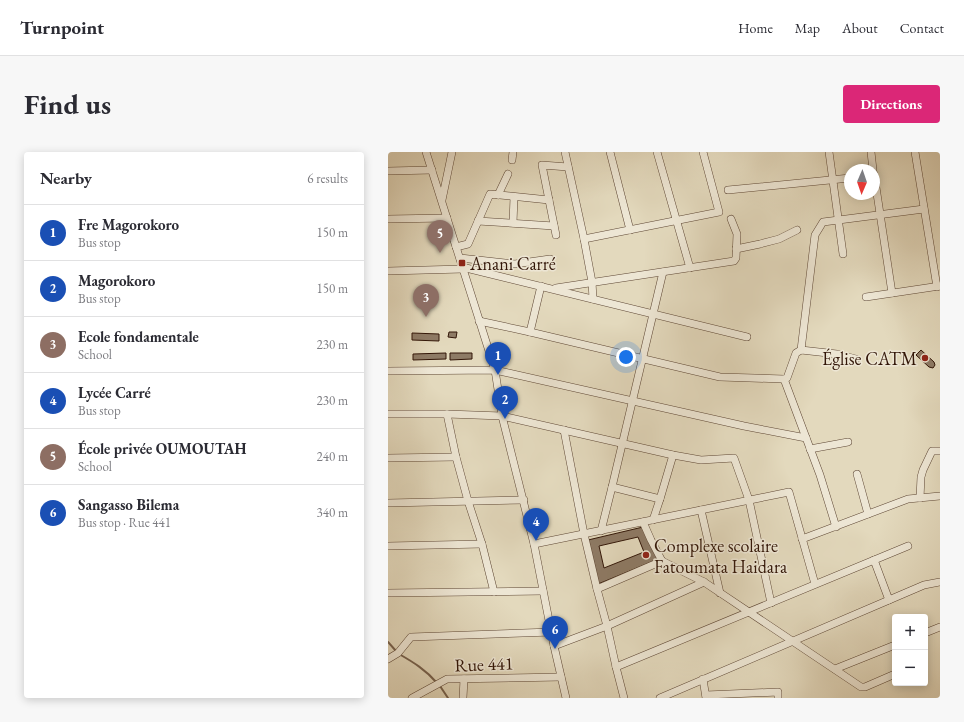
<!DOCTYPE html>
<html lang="en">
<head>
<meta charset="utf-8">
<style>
  :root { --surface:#fff; --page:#f7f7f7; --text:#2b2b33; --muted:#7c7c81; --line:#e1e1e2; --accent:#db2777 }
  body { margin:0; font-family:"EB Garamond",serif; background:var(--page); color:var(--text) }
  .controls { position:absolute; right:12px; bottom:12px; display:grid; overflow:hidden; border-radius:4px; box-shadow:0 2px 10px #0003 }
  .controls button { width:36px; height:36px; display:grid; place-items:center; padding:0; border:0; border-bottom:1px solid var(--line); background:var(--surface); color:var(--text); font:20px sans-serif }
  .compass { position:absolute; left:456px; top:12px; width:36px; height:36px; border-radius:50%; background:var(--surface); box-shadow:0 2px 10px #0003; rotate:182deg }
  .you { position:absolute; left:238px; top:205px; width:14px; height:14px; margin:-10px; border:3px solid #fff; border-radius:50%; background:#1a73e8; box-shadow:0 0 0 6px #1a73e833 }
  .badge { display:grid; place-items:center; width:26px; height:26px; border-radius:50%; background:var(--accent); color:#fff; font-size:13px; font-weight:700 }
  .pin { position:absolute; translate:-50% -33px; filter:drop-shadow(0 1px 2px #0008) }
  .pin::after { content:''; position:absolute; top:21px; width:14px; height:12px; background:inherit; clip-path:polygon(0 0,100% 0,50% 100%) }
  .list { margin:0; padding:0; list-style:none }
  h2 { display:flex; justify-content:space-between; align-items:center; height:52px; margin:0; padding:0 16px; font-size:17px }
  h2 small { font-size:13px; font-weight:400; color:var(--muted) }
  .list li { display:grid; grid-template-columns:26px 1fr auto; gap:12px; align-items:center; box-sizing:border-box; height:56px; padding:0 16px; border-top:1px solid var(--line) }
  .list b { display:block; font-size:15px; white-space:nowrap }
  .list p { margin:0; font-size:13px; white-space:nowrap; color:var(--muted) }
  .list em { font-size:13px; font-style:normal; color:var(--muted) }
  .map { position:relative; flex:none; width:552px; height:546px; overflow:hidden; border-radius:4px }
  header { display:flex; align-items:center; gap:24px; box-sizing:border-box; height:56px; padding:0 20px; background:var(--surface); border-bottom:1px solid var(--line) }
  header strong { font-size:19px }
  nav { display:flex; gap:22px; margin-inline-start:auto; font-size:14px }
  .intro { display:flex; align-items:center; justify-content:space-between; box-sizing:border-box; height:96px; padding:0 24px }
  h1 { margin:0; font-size:28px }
  .button { padding:10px 18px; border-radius:4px; background:var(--accent); color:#fff; font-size:14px; font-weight:700 }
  main { display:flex; gap:24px; padding:0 24px }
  aside { flex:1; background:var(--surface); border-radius:4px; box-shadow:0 2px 10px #0003 }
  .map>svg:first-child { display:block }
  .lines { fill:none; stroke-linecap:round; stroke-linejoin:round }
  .stream { stroke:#78634f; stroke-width:2 }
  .building { fill:#8e7b66; stroke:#321608; fill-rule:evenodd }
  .minor-casing { stroke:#5e4735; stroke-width:8 }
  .minor { stroke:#ede6d4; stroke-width:7 }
  .poi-dot { fill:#8f2418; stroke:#ede6d4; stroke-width:1.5 }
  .labels { text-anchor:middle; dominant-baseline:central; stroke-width:3; stroke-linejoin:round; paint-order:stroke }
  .poi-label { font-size:18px; fill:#321608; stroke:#ede6d4; text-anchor:start }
  .street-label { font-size:18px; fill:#321608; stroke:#ede6d4 }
</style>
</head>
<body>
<header>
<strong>Turnpoint</strong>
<nav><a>Home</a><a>Map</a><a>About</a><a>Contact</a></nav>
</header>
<div class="intro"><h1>Find us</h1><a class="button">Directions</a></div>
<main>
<aside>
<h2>Nearby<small>6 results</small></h2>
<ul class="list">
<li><span class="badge" style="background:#1a4fb4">1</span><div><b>Fre Magorokoro</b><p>Bus stop</p></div><em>150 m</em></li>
<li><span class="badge" style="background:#1a4fb4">2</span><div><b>Magorokoro</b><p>Bus stop</p></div><em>150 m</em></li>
<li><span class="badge" style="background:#8d6e63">3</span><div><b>Ecole fondamentale</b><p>School</p></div><em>230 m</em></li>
<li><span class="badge" style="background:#1a4fb4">4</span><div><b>Lycée Carré</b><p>Bus stop</p></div><em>230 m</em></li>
<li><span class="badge" style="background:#8d6e63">5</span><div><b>École privée OUMOUTAH</b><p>School</p></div><em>240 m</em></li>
<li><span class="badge" style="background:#1a4fb4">6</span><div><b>Sangasso Bilema</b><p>Bus stop · Rue 441</p></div><em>340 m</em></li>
</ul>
</aside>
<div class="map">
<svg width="552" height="546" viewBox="0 0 552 546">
  <rect width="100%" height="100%" fill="#e3d9bd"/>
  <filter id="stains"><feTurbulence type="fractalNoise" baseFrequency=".005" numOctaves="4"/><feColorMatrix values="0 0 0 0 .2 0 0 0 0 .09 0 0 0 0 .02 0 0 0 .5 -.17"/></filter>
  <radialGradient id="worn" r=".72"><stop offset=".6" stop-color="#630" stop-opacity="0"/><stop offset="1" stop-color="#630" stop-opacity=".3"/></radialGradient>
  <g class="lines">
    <g class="stream">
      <polyline points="0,490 8,499"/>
      <path d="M11,502C25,510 38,518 49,531"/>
      <polyline points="52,534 60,546"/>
    </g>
  </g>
  <g class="building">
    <polygon points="61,180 69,180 68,186 60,185"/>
    <polygon points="24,181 51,182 51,189 24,188"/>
    <polygon points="533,198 546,210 547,213 545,216 541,215 528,203"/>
    <polygon points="58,201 58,207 25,208 25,202"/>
    <polygon points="62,201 84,201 84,207 62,208"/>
    <path d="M255,375L271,407L210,432L200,388ZM250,385L256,400L216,416L211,394Z"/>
  </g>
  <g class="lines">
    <g class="minor-casing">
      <g id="minor">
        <polyline points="38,0 107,218 114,264 146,392 166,494 178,546"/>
        <polyline points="177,0 196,87 204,130 205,147"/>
        <polyline points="222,0 242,78"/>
        <polyline points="269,0 302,116"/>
        <polyline points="441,0 455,102"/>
        <polyline points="483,0 485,18"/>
        <polyline points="527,0 549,135"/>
        <polyline points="124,8 125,0"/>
        <polyline points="0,19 44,18"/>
        <polyline points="486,22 504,141"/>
        <polyline points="340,38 462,26"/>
        <polyline points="110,43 120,22"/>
        <polyline points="54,48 64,0"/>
        <polyline points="0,67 59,66"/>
        <polyline points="90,69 166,74"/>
        <polyline points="125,71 126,45"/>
        <polyline points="168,83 154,13 180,15"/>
        <polyline points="196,87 331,60 315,0"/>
        <polyline points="68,95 80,92 102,42 161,48"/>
        <polyline points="348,97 372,92 391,87 409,78"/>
        <polyline points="72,106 127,112 162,107"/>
        <polyline points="74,115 359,185"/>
        <polyline points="0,119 75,117"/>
        <polyline points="168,136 346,109 348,106 349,82 343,67"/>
        <polyline points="478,145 552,134"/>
        <polyline points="91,169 142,180 332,225 396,227 399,226 408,201 413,198 449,202 468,207"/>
        <polyline points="142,180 153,134"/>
        <polyline points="413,198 427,83 435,70 536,57"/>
        <polyline points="0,219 107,218 356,274 418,286"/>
        <polyline points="396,227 432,323 448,375"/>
        <polyline points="0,262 59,262 114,264 285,303 313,308 346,306 361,348 383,451"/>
        <polyline points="59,262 68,305 80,349 94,392 106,440"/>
        <polyline points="176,278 196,382 209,437 219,474 228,515 236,546"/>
        <polyline points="422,297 460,290"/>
        <polyline points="0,306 68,305"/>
        <polyline points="469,322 480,362"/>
        <polyline points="224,335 272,347"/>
        <polyline points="532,346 533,325 535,318 544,299 552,299"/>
        <polyline points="0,351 136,348"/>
        <polyline points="313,358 332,441"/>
        <polyline points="265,368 272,347 285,303"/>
        <polyline points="255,370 263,388 274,409 316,430 473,535 477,535 507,522"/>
        <polyline points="213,379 224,335 275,120"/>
        <polyline points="414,387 520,347 552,344"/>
        <polyline points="146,392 401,340 427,432"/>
        <polyline points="0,394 94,392"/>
        <polyline points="486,408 501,448"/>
        <polyline points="209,437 274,409"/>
        <polyline points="0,441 155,439"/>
        <polyline points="537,481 552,475"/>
        <polyline points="166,494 219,474 316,430"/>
        <polyline points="0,507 10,501 23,485 164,480"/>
        <polyline points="228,515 520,394"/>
        <polyline points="447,517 507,493"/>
        <polyline points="315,527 318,546"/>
        <polyline points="318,543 390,540 390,546"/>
        <polyline points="24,546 59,527 173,525"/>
        <polyline points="75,546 76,527"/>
        <polyline points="272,546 536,433 552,430"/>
      </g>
    </g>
    <use href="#minor" class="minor"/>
  </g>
  <g class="poi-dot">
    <rect x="70" y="107" width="8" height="8" rx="2"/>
    <circle cx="537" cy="206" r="4"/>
    <circle cx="258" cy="403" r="4"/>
  </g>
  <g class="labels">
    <g class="poi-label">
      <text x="82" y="111">Anani Carré</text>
      <text x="529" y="206" text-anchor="end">Église CATM</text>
      <text x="266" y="393">Complexe scolaire<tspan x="266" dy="21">Fatoumata Haidara</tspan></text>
    </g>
    <g class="street-label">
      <text transform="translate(96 512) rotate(-2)">Rue 441</text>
    </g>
  </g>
  <rect width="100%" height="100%" filter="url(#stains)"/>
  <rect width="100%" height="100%" fill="url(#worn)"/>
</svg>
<div class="controls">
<button>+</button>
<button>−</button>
</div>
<svg class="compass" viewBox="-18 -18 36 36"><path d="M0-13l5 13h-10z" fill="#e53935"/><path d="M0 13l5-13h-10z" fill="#7c7c81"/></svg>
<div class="you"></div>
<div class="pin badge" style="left:110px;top:223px;background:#1a4fb4">1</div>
<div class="pin badge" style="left:117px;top:267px;background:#1a4fb4">2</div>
<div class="pin badge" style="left:38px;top:165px;background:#8d6e63">3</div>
<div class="pin badge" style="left:148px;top:389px;background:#1a4fb4">4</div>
<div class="pin badge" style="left:52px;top:101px;background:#8d6e63">5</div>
<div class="pin badge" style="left:167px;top:497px;background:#1a4fb4">6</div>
</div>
</main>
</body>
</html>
